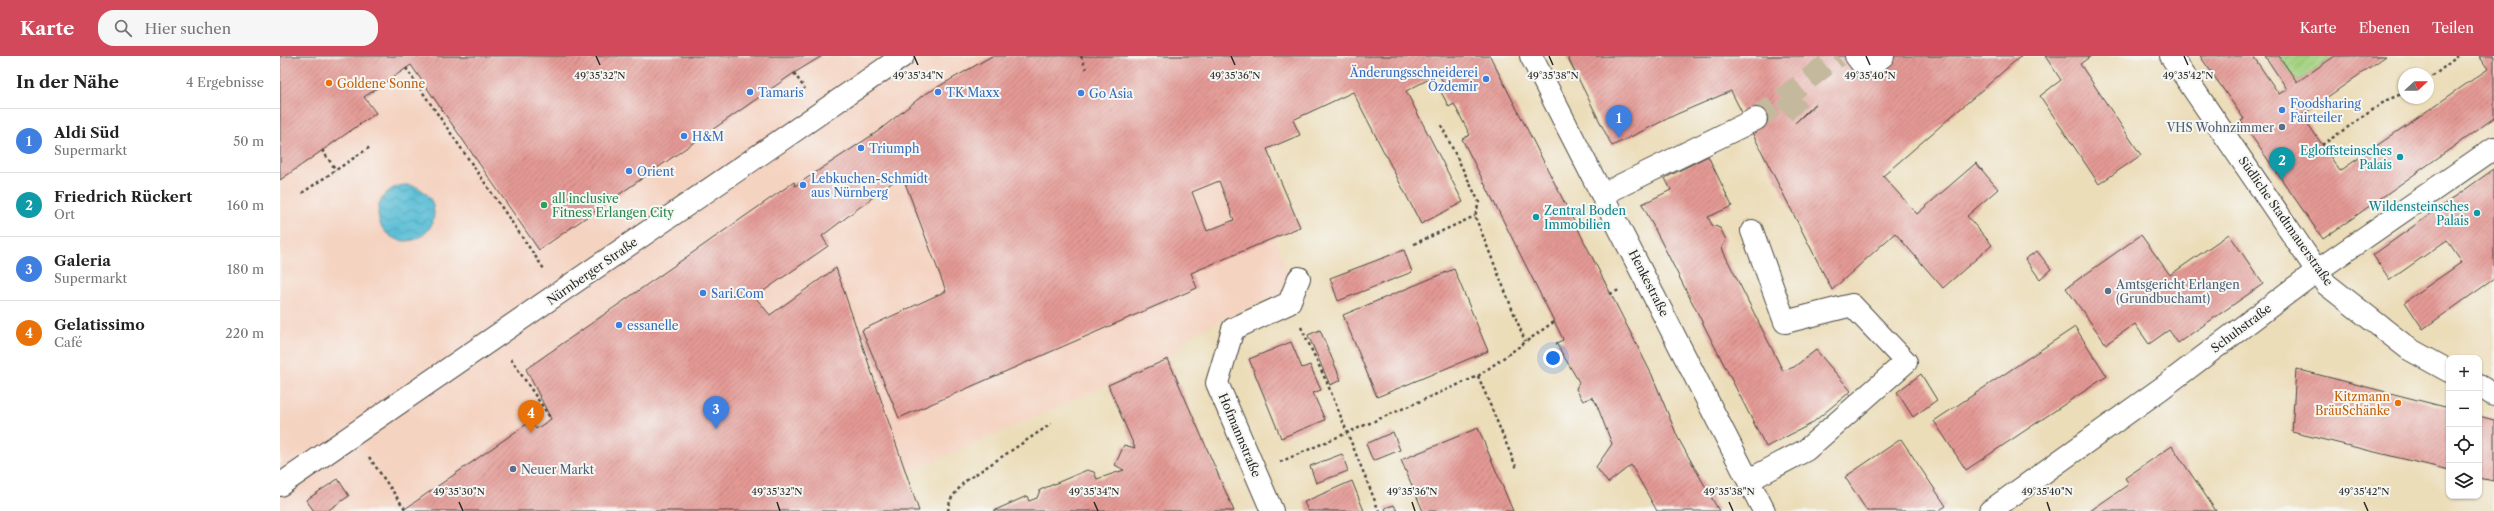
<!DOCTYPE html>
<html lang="de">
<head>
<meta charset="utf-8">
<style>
  :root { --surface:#fff; --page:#f6f6f6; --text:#222; --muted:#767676; --line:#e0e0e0; --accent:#d1495b }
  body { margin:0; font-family:"Libre Caslon Text",serif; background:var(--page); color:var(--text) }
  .controls { position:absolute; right:12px; bottom:12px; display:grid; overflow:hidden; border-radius:8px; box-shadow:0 1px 3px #0004 }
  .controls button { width:36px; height:36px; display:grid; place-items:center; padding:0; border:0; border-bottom:1px solid var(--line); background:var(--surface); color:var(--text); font:20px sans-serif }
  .compass { position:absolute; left:2118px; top:12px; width:36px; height:36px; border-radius:50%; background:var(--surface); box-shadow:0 1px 3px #0004; rotate:68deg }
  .you { position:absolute; left:1273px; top:302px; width:14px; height:14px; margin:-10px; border:3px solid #fff; border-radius:50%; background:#1a73e8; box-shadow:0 0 0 6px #1a73e833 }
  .badge { display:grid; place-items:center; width:26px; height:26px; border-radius:50%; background:var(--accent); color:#fff; font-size:13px; font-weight:700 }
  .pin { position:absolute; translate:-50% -33px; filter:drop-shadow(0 1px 2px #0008) }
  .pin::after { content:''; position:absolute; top:21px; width:14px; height:12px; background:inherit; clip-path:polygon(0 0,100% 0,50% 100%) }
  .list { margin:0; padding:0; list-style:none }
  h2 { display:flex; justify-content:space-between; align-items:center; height:52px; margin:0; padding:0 16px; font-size:17px }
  h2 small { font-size:13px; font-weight:400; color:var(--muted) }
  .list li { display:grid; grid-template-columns:26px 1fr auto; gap:12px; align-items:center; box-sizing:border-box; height:64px; padding:0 16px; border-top:1px solid var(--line) }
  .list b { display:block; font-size:15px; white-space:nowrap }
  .list p { margin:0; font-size:13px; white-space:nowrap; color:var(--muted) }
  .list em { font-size:13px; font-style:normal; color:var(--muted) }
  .icon { flex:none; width:22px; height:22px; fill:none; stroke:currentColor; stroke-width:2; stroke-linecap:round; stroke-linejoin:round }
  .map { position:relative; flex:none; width:2214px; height:455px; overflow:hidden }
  header { display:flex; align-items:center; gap:24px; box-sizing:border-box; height:56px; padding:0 20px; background:var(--accent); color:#fff }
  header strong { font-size:19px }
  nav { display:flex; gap:22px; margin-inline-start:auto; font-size:14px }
  .search { width:280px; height:36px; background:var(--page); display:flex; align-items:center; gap:10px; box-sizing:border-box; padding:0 14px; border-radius:16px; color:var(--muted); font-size:15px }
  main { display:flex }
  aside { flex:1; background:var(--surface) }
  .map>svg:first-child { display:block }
  .built { fill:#f5d3c1 }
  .garden { fill:url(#garden-furrows); stroke:#667e56 }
  .water { fill:url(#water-waves); stroke:#427480 }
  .building { fill:url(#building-hatch); fill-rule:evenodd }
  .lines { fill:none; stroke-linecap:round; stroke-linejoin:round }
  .minor-tunnel { stroke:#c5b99d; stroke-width:22; stroke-dasharray:22 11; stroke-linecap:butt }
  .minor-casing { stroke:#484640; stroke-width:24 }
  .path { stroke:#484640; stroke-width:2.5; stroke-dasharray:3 3; stroke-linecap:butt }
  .minor { stroke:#fff; stroke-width:22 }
  .ticks { fill:none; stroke:#2b2b2b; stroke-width:1.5 }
  .shop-dot { fill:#3f7fe0; stroke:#f6f6f2; stroke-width:1.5 }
  .food-dot { fill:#e8710a; stroke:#f6f6f2; stroke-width:1.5 }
  .service-dot { fill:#5c6f8a; stroke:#f6f6f2; stroke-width:1.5 }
  .culture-dot { fill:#0f9aa8; stroke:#f6f6f2; stroke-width:1.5 }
  .leisure-dot { fill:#2e9e5b; stroke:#f6f6f2; stroke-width:1.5 }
  .labels { text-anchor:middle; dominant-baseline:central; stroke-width:4; stroke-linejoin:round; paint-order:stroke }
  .shop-label { font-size:12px; fill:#366cbe; stroke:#f6f6f2; text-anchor:start }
  .food-label { font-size:12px; fill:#c56008; stroke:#f6f6f2; text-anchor:start }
  .service-label { font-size:12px; fill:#4e5e75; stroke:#f6f6f2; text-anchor:start }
  .culture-label { font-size:12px; fill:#0d838f; stroke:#f6f6f2; text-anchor:end }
  .leisure-label { font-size:12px; fill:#27864d; stroke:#f6f6f2; text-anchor:start }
  .street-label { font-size:12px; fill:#2b2b2b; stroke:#f6f6f2 }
  .ticks-label { font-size:10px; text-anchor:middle; fill:#2b2b2b; stroke:#f6f6f2; stroke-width:4; stroke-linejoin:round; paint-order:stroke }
</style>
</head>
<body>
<header>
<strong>Karte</strong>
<div class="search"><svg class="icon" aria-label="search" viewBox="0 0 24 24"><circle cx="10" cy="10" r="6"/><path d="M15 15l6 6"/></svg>Hier suchen</div>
<nav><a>Karte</a><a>Ebenen</a><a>Teilen</a></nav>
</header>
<main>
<aside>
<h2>In der Nähe<small>4 Ergebnisse</small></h2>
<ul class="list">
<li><span class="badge" style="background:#3f7fe0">1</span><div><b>Aldi Süd</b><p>Supermarkt</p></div><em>50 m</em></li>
<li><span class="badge" style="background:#0f9aa8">2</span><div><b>Friedrich Rückert</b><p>Ort</p></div><em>160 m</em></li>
<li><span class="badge" style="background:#3f7fe0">3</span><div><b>Galeria</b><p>Supermarkt</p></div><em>180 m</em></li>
<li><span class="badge" style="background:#e8710a">4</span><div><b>Gelatissimo</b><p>Café</p></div><em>220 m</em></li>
</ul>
</aside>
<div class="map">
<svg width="2214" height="455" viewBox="0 0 2214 455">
  <defs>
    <pattern id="garden-furrows" width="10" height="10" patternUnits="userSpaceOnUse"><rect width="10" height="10" fill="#a2d280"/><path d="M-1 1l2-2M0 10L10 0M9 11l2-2" fill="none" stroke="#8cb46f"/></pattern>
    <pattern id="water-waves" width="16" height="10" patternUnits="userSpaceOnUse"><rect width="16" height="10" fill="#58bdd6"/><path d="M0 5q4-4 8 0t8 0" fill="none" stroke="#499aae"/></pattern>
    <pattern id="building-hatch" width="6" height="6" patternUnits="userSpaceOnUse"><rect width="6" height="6" fill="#e49994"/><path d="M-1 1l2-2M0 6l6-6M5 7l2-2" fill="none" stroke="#b97d79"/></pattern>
  </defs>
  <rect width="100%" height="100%" fill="#f6f6f2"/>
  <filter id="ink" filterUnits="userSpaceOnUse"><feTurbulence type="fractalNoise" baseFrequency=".025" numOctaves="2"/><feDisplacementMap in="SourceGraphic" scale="8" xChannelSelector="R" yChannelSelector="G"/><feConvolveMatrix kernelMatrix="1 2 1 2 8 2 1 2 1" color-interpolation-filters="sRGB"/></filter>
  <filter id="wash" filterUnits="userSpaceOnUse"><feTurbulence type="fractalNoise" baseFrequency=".012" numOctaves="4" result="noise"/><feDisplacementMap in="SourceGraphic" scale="16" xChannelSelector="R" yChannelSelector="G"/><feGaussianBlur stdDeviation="0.9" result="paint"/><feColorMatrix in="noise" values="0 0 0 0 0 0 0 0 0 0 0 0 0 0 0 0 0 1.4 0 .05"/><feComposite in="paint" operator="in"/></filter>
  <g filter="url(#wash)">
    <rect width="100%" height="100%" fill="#ecddb9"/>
    <polygon class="built" points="0,0 915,0 995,181 1008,219 1003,236 910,279 888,303 625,418 639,455 0,455"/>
    <polygon class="garden" points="1999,0 2055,0 2017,26"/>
    <circle class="water" cx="126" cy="157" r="28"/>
    <g id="blocks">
      <g class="building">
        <polygon points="0,0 542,0 514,17 259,194 131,9 84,41 96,57 0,124"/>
        <path d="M712,0H1210L1372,319L1398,382L1439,455H1377L1351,409L1328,427L1316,411L1332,388L1316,347L1312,341L1303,345L1296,333L1299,326L1276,287L1283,284L1282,281L1182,83L1190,79L1174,48L1169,51L1161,36L1166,33L1159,18L1126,35L1183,146L1141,168L1073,36L1013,64L1020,79L987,93L1020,171L911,217L917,232L619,362L582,274L666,235L622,119L542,180L548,190L475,241L490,259L556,212L639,455H122L251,365L256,373L271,363L246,313L514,126L515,130L597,76L642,40ZM939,125L954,164L927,175L912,136Z"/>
        <path d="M1287,0H1741L1603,120L1637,158L1696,107L1718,133L1687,160L1712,189L1663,232L1615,177L1552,234L1451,35L1397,58L1332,90ZM1536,48L1515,67L1530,52Z"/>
        <polygon points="1765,0 1811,0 1800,8 1861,99 1819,128 1760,40 1781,24"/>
        <polygon points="1920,0 1973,0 1999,38 2007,33 1985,0 1999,0 2017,26 2055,0 2106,0 2022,59 2060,115 2208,13 2199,0 2214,0 2214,62 2043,183 1961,65 1964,63"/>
        <polygon points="1428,100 1452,150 1428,161 1432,169 1440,172 1446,184 1442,191 1444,197 1503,315 1514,311 1536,294 1571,335 1531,368 1486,391 1362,148 1391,134 1385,122"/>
        <polygon points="2214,113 2214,223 2143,273 2125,246 2182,206 2167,184 2110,224 2093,199"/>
        <polygon points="1949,178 1983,228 1898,287 1889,274 1869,288 1855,268 1826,288 1786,232 1861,179 1890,219"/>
        <polygon points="1124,194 1132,216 1058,245 1050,222"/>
        <polygon points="1757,195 1771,213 1760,223 1745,203"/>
        <polygon points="1174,213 1208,295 1097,341 1063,259"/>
        <polygon points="1795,271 1827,320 1686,414 1654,365"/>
        <polygon points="1040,274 1061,324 1050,329 1028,279"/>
        <polygon points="1011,286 1022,312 1030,309 1041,334 1033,337 1045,364 1001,382 969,303"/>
        <polygon points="888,303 954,455 713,455 747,440 749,445 757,442 760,434 807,414 814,416 817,423 844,414 835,409 844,389 855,392 828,329"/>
        <polygon points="2016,313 2169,352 2169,414 2012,376"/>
        <polygon points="1641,318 1657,344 1633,361 1617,336"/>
        <polygon points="2199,360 2214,364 2214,425 2199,422"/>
        <polygon points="1198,372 1233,455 1143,455 1121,404"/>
        <polygon points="1113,376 1120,394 1093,405 1086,388"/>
        <polygon points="1621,383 1666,450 1658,455 1587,455 1565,421"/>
        <polygon points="1892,390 1936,455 1810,455 1849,428 1845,422"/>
        <polygon points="1062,398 1068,415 1036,427 1030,410"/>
        <polygon points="58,423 69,440 47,455 34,455 26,444"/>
        <polygon points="1072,425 1084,455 1028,455 1024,446"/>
        <polygon points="1114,449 1117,455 1106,455 1105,452"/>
      </g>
    </g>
  </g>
  <g filter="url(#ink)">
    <use href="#blocks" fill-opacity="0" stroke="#484640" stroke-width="1"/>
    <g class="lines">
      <g class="minor-tunnel">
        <polyline points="1504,41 1522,59"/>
        <polyline points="1476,63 1558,0"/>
      </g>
      <g class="minor-casing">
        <g id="minor">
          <polyline points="1251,0 1484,455"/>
          <polyline points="1576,0 1586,13 1603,0"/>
          <polyline points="1891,0 2046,228 2129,293 2169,315"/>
          <polyline points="1323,138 1476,63"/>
          <polyline points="2199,330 2214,339"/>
          <polyline points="1469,424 1526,394 1626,306 1572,249 1505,266 1472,175"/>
          <polyline points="0,429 623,0"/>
          <polyline points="992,455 937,327 953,273 1009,247 1019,222"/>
          <polyline points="1710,455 1882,332 2038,214 2214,92"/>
        </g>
      </g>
      <g class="path">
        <polyline points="801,0 806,13"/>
        <polyline points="126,12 264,213"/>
        <polyline points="514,17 525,33"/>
        <polyline points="2148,24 2178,0"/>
        <polyline points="1161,69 1199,146 1195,160 1245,285"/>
        <polyline points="2042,89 2107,44 2124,37"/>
        <polyline points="42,94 56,114"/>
        <polyline points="22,137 90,91"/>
        <polyline points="1134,188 1195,160"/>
        <polyline points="1330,238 1339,234"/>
        <polyline points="1021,271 1048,329 1099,455"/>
        <polyline points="231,303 271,363"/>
        <polyline points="1198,320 1237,413"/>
        <polyline points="89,401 125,453"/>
        <polyline points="1000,406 1198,320 1275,265"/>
        <polyline points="668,455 670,444 684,426 771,368"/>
      </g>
      <use href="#minor" class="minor"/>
    </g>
  </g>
  <path class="ticks" d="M316,0L320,9M634,0L638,9M951,0L955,9M1269,0L1273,9M1586,0L1590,9M1904,0L1908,9M179,446L183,455M497,446L500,455M814,446L818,455M1132,446L1135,455M1449,446L1453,455M1767,446L1770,455M2084,446L2088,455"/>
  <g class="shop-dot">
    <circle cx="1206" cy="23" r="4"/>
    <circle cx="470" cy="36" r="4"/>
    <circle cx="658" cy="36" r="4"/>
    <circle cx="801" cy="37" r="4"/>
    <circle cx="2002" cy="54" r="4"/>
    <circle cx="404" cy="80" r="4"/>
    <circle cx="581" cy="92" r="4"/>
    <circle cx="349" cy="115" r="4"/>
    <circle cx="523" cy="129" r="4"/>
    <circle cx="423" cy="237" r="4"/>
    <circle cx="339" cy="269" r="4"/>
  </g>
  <g class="food-dot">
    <circle cx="49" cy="27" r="4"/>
    <circle cx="2118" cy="347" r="4"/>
  </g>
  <g class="service-dot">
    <circle cx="2002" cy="71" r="4"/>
    <circle cx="1828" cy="235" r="4"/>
    <circle cx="233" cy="413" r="4"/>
  </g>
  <g class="culture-dot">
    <circle cx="2120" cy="101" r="4"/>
    <circle cx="2197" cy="157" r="4"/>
    <circle cx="1256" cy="161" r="4"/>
  </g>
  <circle class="leisure-dot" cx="264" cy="149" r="4"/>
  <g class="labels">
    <g class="shop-label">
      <text x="1198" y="16" text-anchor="end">Änderungsschneiderei<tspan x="1198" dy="14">Özdemir</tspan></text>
      <text x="478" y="36">Tamaris</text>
      <text x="666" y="36">TK Maxx</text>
      <text x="809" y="37">Go Asia</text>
      <text x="2010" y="47">Foodsharing<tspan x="2010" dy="14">Fairteiler</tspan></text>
      <text x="412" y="80">H&amp;M</text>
      <text x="589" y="92">Triumph</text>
      <text x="357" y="115">Orient</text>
      <text x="531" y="122">Lebkuchen-Schmidt<tspan x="531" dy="14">aus Nürnberg</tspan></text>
      <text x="431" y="237">Sari.Com</text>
      <text x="347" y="269">essanelle</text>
    </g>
    <g class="food-label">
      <text x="57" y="27">Goldene Sonne</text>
      <text x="2110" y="340" text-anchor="end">Kitzmann<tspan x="2110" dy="14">BräuSchänke</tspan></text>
    </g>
    <g class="service-label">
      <text x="1994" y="71" text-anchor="end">VHS Wohnzimmer</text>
      <text x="1836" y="228">Amtsgericht Erlangen<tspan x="1836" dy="14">(Grundbuchamt)</tspan></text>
      <text x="241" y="413">Neuer Markt</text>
    </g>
    <g class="culture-label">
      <text x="2112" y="94">Egloffsteinsches<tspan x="2112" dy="14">Palais</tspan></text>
      <text x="2189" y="150">Wildensteinsches<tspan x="2189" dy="14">Palais</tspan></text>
      <text x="1264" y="154" text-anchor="start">Zentral Boden<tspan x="1264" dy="14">Immobilien</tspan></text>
    </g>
    <g class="leisure-label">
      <text x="272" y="142">all inclusive<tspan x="272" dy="14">Fitness Erlangen City</tspan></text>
    </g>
    <g class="street-label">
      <text transform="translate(2006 165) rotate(55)">Südliche Stadtmauerstraße</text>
      <text transform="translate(312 215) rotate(-35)">Nürnberger Straße</text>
      <text transform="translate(1369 227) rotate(63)">Henkestraße</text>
      <text transform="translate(1961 272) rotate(-37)">Schuhstraße</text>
      <text transform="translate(960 379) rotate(67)">Hofmannstraße</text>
    </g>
  </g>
  <g class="ticks-label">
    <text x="1273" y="23">49°35'38"N</text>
    <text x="320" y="23">49°35'32"N</text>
    <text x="638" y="23">49°35'34"N</text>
    <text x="955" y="23">49°35'36"N</text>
    <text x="1590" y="23">49°35'40"N</text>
    <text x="1908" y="23">49°35'42"N</text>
    <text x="179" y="439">49°35'30"N</text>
    <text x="497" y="439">49°35'32"N</text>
    <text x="814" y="439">49°35'34"N</text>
    <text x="1132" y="439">49°35'36"N</text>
    <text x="1449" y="439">49°35'38"N</text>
    <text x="1767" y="439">49°35'40"N</text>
    <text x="2084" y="439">49°35'42"N</text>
  </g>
</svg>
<div class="controls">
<button>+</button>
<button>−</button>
<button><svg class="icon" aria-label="locate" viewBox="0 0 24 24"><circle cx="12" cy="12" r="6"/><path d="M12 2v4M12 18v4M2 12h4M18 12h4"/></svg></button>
<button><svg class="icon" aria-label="layers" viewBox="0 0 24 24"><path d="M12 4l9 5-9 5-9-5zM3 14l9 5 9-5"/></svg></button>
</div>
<svg class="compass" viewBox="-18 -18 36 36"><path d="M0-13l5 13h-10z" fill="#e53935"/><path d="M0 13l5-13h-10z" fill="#767676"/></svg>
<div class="you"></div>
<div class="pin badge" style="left:1339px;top:82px;background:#3f7fe0">1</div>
<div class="pin badge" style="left:2002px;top:124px;background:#0f9aa8">2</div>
<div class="pin badge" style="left:436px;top:373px;background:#3f7fe0">3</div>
<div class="pin badge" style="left:251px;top:377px;background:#e8710a">4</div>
</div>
</main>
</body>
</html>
